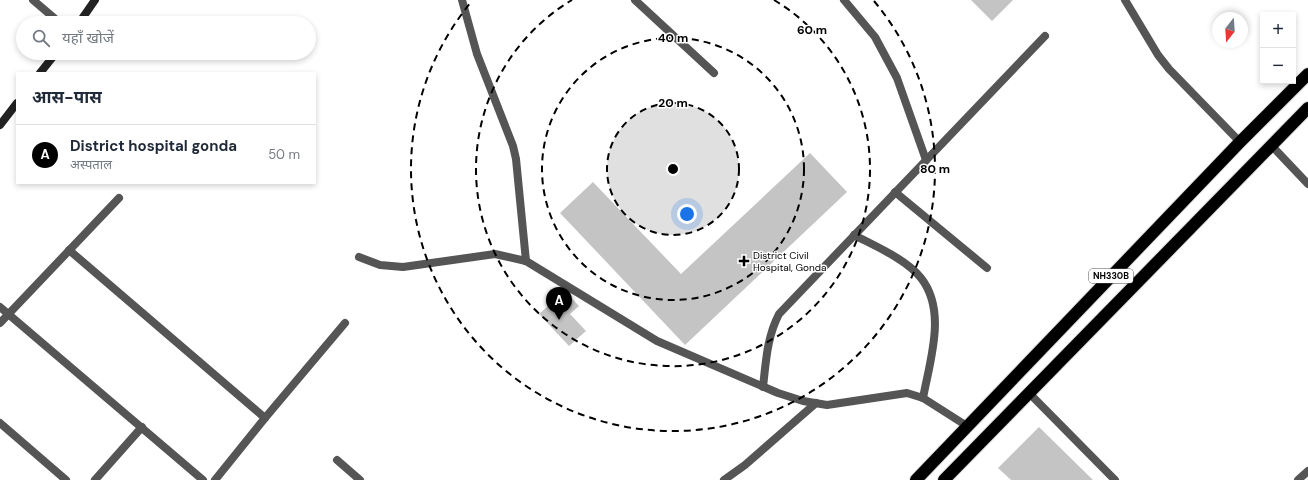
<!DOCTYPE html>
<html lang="hi">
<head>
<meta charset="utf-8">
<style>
  :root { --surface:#fff; --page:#f6f6f7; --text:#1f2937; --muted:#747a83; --line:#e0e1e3; --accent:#000 }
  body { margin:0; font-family:"DM Sans","Noto Sans Devanagari",sans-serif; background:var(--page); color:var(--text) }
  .controls { position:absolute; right:12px; top:12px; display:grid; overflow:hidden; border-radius:0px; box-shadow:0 2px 6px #0003 }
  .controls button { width:36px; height:36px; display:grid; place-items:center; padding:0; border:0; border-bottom:1px solid var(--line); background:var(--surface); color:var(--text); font:20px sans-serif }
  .compass { position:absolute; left:1212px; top:12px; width:36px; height:36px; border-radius:50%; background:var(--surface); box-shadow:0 2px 6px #0003; rotate:197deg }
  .you { position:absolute; left:687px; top:214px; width:14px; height:14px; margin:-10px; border:3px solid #fff; border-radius:50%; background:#1a73e8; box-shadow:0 0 0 6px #1a73e833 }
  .badge { display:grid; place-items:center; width:26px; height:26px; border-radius:50%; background:var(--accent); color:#fff; font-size:13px; font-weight:700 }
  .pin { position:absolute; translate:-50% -33px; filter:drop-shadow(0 1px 2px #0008) }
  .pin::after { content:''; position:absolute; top:21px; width:14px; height:12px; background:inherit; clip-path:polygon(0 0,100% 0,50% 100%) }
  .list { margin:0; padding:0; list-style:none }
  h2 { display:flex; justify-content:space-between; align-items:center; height:52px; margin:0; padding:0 16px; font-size:17px }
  h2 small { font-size:13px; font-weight:400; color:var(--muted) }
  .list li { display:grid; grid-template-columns:26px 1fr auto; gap:12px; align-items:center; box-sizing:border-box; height:60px; padding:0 16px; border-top:1px solid var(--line) }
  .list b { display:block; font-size:15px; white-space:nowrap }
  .list p { margin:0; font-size:13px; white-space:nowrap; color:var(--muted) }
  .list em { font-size:13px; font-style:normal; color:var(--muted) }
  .icon { flex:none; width:22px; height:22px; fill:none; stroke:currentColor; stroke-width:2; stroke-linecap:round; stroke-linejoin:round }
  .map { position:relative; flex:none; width:1308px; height:480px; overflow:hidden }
  .search { position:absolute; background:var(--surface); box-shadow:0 2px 6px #0003; left:16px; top:16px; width:300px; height:44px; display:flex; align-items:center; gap:10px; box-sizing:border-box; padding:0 14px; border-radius:22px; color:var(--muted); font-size:15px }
  .panel { position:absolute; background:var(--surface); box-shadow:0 2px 6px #0003; left:16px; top:72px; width:300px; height:112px; border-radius:0px }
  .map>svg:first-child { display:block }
  .building { fill:#c4c4c4 }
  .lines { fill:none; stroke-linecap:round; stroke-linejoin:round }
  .highway-casing { stroke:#dbdbdb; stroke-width:14 }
  .lane { stroke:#555; stroke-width:8 }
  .street { stroke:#555; stroke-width:8 }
  .secondary { stroke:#222; stroke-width:8 }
  .highway { stroke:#000; stroke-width:12 }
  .ring { fill:none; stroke:#000; stroke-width:2; stroke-dasharray:7 5 }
  .poi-dot { fill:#000; stroke:#fff; stroke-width:1.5 }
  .labels { text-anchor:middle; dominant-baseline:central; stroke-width:3; stroke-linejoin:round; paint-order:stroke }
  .shield { fill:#fff; stroke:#4c4c4c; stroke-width:1 }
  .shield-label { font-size:9px; font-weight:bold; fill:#000 }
  .poi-label { font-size:10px; fill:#000; stroke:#fff; text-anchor:start }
  .centre { fill:#000; stroke:#fff; stroke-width:2 }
  .ring-label { font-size:12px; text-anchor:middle; font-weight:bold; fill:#000; stroke:#fff; stroke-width:3; stroke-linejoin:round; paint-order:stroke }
</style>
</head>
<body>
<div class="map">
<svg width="1308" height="480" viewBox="0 0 1308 480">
  <rect width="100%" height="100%" fill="#fff"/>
  <g class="building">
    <polygon points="971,0 1013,0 992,21"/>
    <polygon points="810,153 847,192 685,345 560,213 593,182 681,274"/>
    <polygon points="565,291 579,306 570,314 586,331 569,346 539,314"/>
    <polygon points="1039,427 1093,480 1011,480 998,468"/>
  </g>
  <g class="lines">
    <g class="highway-casing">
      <g id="highway">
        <polyline points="916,480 1240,142 1308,74"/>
        <polyline points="944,480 1308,108"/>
      </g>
    </g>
    <g class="lane">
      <polyline points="462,0 477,54 513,146 516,159 526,261"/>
      <polyline points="635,0 714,73"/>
      <polyline points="844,0 875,37 897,78 926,160"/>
      <polyline points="895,192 987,268"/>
      <path d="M854,235C875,246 906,259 921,278C947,311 930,360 923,398"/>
      <polyline points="359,257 380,265 403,267 495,254 526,261 657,341 778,393 803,401 827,405 907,393 923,398 967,426"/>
      <path d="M763,387C766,361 767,337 779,314L1045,36"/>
      <polyline points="724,480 745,465 816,403"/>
    </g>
    <g class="street">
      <polyline points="33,0 60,23"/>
      <polyline points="1125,0 1158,55 1169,69 1240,142"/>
      <polyline points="1271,145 1308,184"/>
      <polyline points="69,250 265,418 215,480"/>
      <polyline points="0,307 203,480"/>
      <polyline points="0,323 119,198"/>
      <polyline points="1030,394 1115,480"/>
      <polyline points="265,418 345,323"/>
      <polyline points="0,423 66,480"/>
      <polyline points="337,460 360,480"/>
      <polyline points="95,480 142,427"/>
      <polyline points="1298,480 1308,471"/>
    </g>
    <g class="secondary">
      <polyline points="79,23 95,0"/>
      <polyline points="40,73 56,53"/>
      <polyline points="0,125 17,103"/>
    </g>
    <use href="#highway" class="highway"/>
  </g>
  <circle cx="673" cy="169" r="66" fill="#000" fill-opacity=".12"/>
  <g class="ring">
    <circle cx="673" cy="169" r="66"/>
    <circle cx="673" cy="169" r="131"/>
    <path d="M774 0A197 197 0 1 1 572 0"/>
    <path d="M874 1A262 262 0 1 1 472 1"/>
  </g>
  <path class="poi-dot" d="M742 255h4v4h4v4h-4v4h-4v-4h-4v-4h4z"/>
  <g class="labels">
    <rect class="shield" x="1089" y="269" width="44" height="14" rx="3"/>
    <g class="shield-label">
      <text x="1111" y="276">NH330B</text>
    </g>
    <g class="poi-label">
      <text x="753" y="255">District Civil<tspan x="753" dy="12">Hospital, Gonda</tspan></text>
    </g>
  </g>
  <circle cx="673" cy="169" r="6" class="centre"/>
  <g class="ring-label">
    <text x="812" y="34">60 m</text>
    <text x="673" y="42">40 m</text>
    <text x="673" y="107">20 m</text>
    <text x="935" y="173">80 m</text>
  </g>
</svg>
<div class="controls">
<button>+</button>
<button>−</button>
</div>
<svg class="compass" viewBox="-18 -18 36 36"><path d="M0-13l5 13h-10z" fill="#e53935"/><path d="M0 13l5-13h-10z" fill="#747a83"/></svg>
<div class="you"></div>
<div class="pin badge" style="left:559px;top:320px">A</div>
<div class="search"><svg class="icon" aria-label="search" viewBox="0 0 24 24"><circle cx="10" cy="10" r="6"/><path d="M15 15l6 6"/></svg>यहाँ खोजें</div>
<section class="panel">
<h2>आस-पास<small></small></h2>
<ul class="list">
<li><span class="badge">A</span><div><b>District hospital gonda</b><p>अस्पताल</p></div><em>50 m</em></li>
</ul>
</section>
</div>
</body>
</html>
